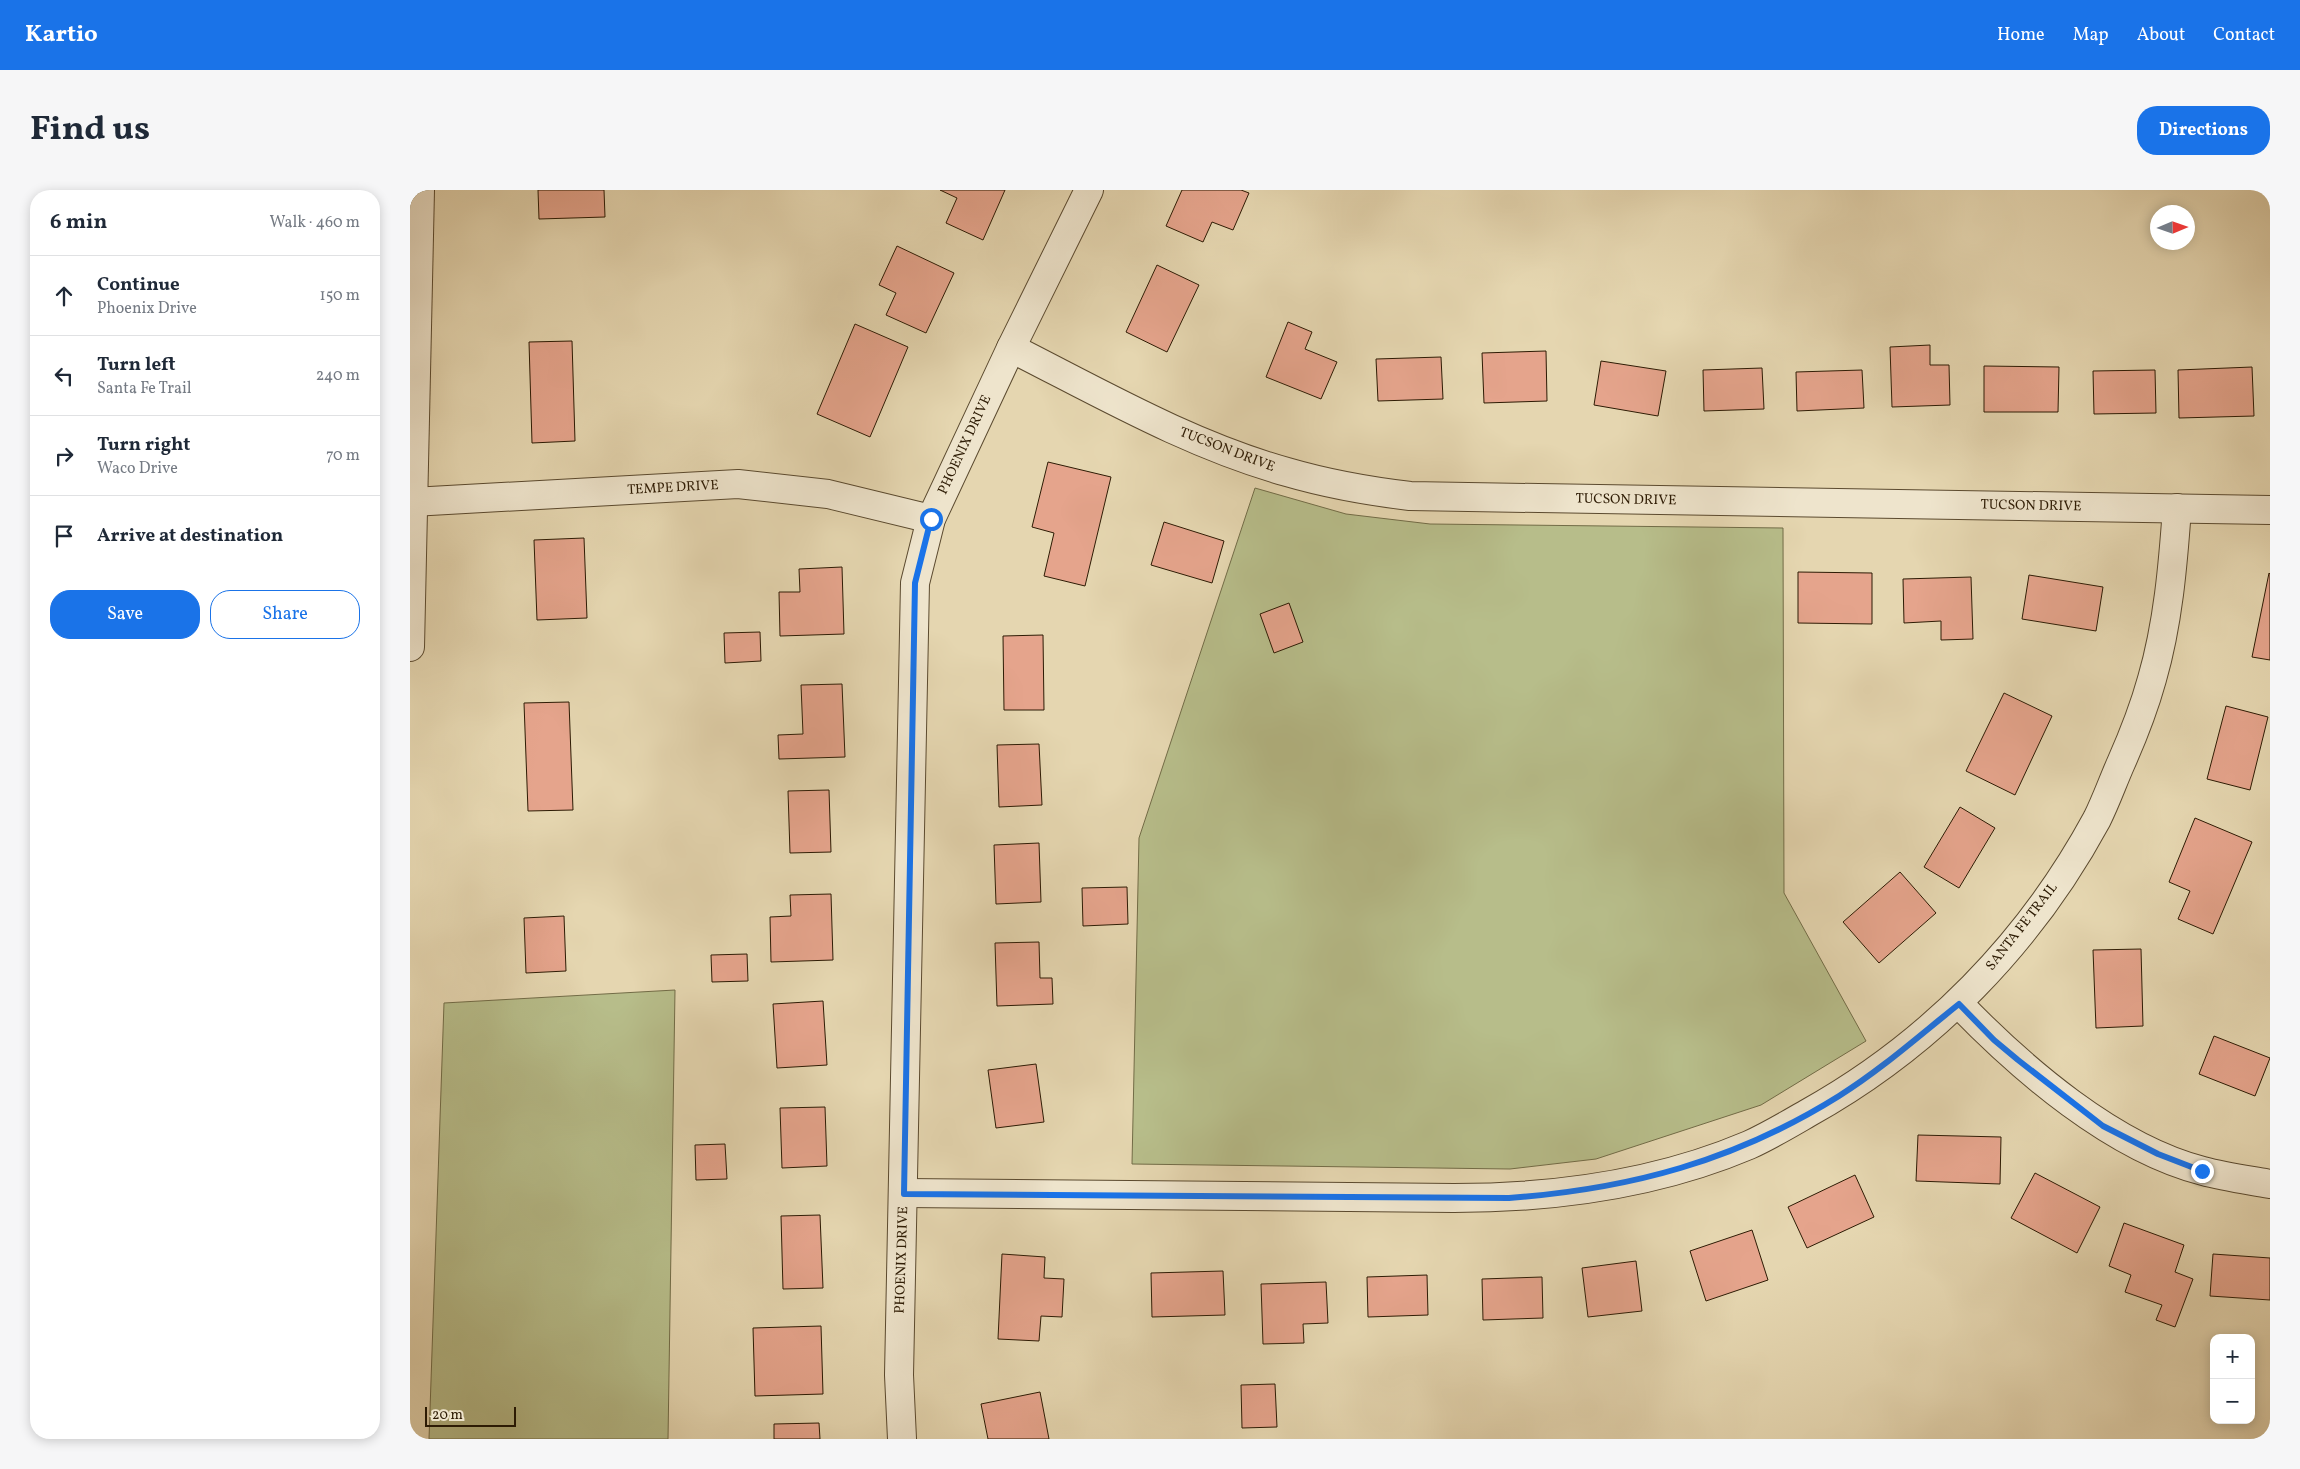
<!DOCTYPE html>
<html lang="en">
<head>
<meta charset="utf-8">
<style>
  :root { --surface:#fff; --page:#f6f6f7; --text:#1f2937; --muted:#747a83; --line:#e0e1e3; --accent:#1a73e8 }
  body { margin:0; font-family:Vollkorn,serif; background:var(--page); color:var(--text) }
  .controls { position:absolute; right:15px; bottom:15px; display:grid; overflow:hidden; border-radius:10px; box-shadow:0 2px 12px #0003 }
  .controls button { width:45px; height:45px; display:grid; place-items:center; padding:0; border:0; border-bottom:1px solid var(--line); background:var(--surface); color:var(--text); font:25px sans-serif }
  .compass { position:absolute; left:1740px; top:15px; width:45px; height:45px; border-radius:50%; background:var(--surface); box-shadow:0 2px 12px #0003; rotate:88deg }
  .scale { position:absolute; left:15px; bottom:12px; width:91px; box-sizing:border-box; padding-left:5px; border:2px solid #2d1b04; border-top:0; font-size:14px; line-height:18px; white-space:nowrap; color:#2d1b04; -webkit-text-stroke:4px #eee4cc; paint-order:stroke }
  .stop { position:absolute; width:15px; height:15px; margin:-11px; border:4px solid #1a73e8; border-radius:50%; background:#fff }
  .stop.end { background:#1a73e8; border-color:#fff; box-shadow:0 1px 5px #0008 }
  .list { margin:0; padding:0; list-style:none }
  h2 { display:flex; justify-content:space-between; align-items:center; height:65px; margin:0; padding:0 20px; font-size:21px }
  h2 small { font-size:16px; font-weight:400; color:var(--muted) }
  .list li { display:grid; grid-template-columns:32px 1fr auto; gap:15px; align-items:center; box-sizing:border-box; height:80px; padding:0 20px; border-top:1px solid var(--line) }
  .list b { display:block; font-size:19px; white-space:nowrap }
  .list p { margin:0; font-size:16px; white-space:nowrap; color:var(--muted) }
  .list em { font-size:16px; font-style:normal; color:var(--muted) }
  .actions { display:flex; gap:10px; padding:15px 20px }
  .actions a { flex:1; padding:11px 0; border:1px solid var(--accent); border-radius:20px; text-align:center; font-size:18px; color:var(--accent) }
  .actions .main { background:var(--accent); color:#fff }
  .icon { flex:none; width:28px; height:28px; fill:none; stroke:currentColor; stroke-width:2; stroke-linecap:round; stroke-linejoin:round }
  .map { position:relative; flex:none; width:1860px; height:1249px; overflow:hidden; border-radius:20px }
  header { display:flex; align-items:center; gap:30px; box-sizing:border-box; height:70px; padding:0 25px; background:var(--accent); color:#fff }
  header strong { font-size:24px }
  nav { display:flex; gap:28px; margin-inline-start:auto; font-size:18px }
  .intro { display:flex; align-items:center; justify-content:space-between; box-sizing:border-box; height:120px; padding:0 30px }
  h1 { margin:0; font-size:35px }
  .button { padding:12px 22px; border-radius:20px; background:var(--accent); color:#fff; font-size:18px; font-weight:700 }
  main { display:flex; gap:30px; padding:0 30px }
  aside { flex:1; background:var(--surface); border-radius:20px; box-shadow:0 2px 12px #0003 }
  .map>svg:first-child { display:block }
  .green { fill:#b7bd8a; stroke:#726c47 }
  .building { fill:#e5a48c; stroke:#2d1b04 }
  .lines { fill:none; stroke-linecap:round; stroke-linejoin:round }
  .minor-casing { stroke:#5b4a2f; stroke-width:30 }
  .tertiary-casing { stroke:#5b4a2f; stroke-width:30 }
  .minor { stroke:#eee4cc; stroke-width:28 }
  .tertiary { stroke:#eee4cc; stroke-width:28 }
  .route { stroke:#1a73e8; stroke-width:6 }
  .labels { text-anchor:middle; dominant-baseline:central; stroke-width:4.5; stroke-linejoin:round; paint-order:stroke }
  .street-label { font-size:14px; fill:#2d1b04; stroke:#eee4cc }
</style>
</head>
<body>
<header>
<strong>Kartio</strong>
<nav><a>Home</a><a>Map</a><a>About</a><a>Contact</a></nav>
</header>
<div class="intro"><h1>Find us</h1><a class="button">Directions</a></div>
<main>
<aside>
<h2>6 min<small>Walk · 460 m</small></h2>
<ul class="list">
<li><svg class="icon" aria-label="ahead" viewBox="0 0 24 24"><path d="M12 20V5M6 11l6-6 6 6"/></svg><div><b>Continue</b><p>Phoenix Drive</p></div><em>150 m</em></li>
<li><svg class="icon" aria-label="left" viewBox="0 0 24 24"><path d="M17 20v-9H6M10 6l-5 5 5 5"/></svg><div><b>Turn left</b><p>Santa Fe Trail</p></div><em>240 m</em></li>
<li><svg class="icon" aria-label="right" viewBox="0 0 24 24"><path d="M7 20v-9h11M14 6l5 5-5 5"/></svg><div><b>Turn right</b><p>Waco Drive</p></div><em>70 m</em></li>
<li><svg class="icon" aria-label="arrive" viewBox="0 0 24 24"><path d="M6 21V4h12l-3 4 3 4H6"/></svg><div><b>Arrive at destination</b></div></li>
</ul>
<div class="actions"><a class="main">Save</a><a>Share</a></div>
</aside>
<div class="map">
<svg width="1860" height="1249" viewBox="0 0 1860 1249">
  <rect width="100%" height="100%" fill="#e5d6b0"/>
  <filter id="stains"><feTurbulence type="fractalNoise" baseFrequency=".004" numOctaves="4"/><feColorMatrix values="0 0 0 0 .2 0 0 0 0 .09 0 0 0 0 .02 0 0 0 .5 -.17"/></filter>
  <radialGradient id="worn" r=".72"><stop offset=".6" stop-color="#630" stop-opacity="0"/><stop offset="1" stop-color="#630" stop-opacity=".3"/></radialGradient>
  <g class="green">
    <polygon points="845,298 936,324 1020,334 1373,338 1374,703 1456,851 1351,915 1186,969 1100,979 722,974 729,648"/>
    <polygon points="265,800 258,1249 19,1249 34,813"/>
  </g>
  <g class="building">
    <polygon points="128,0 194,0 195,27 129,29"/>
    <polygon points="530,0 595,0 573,50 536,33 547,8"/>
    <polygon points="772,0 831,0 839,3 823,40 802,32 793,52 756,36"/>
    <polygon points="487,56 544,83 516,143 476,125 486,103 469,95"/>
    <polygon points="747,75 789,95 757,162 716,142"/>
    <polygon points="878,132 902,142 895,159 927,172 911,209 856,187"/>
    <polygon points="445,134 498,157 460,247 407,224"/>
    <polygon points="162,151 165,251 122,253 119,152"/>
    <polygon points="1520,155 1520,175 1539,175 1540,215 1482,217 1480,157"/>
    <polygon points="1136,161 1137,211 1074,213 1072,163"/>
    <polygon points="1031,167 1033,209 968,211 966,169"/>
    <polygon points="1191,171 1256,181 1248,226 1184,215"/>
    <polygon points="1574,176 1649,177 1648,222 1574,222"/>
    <polygon points="1842,177 1844,226 1769,228 1768,180"/>
    <polygon points="1352,178 1354,219 1294,221 1293,180"/>
    <polygon points="1452,180 1454,218 1387,221 1386,182"/>
    <polygon points="1745,180 1746,223 1684,224 1683,181"/>
    <polygon points="638,272 701,287 675,396 634,386 644,343 622,337"/>
    <polygon points="754,332 814,351 802,393 741,375"/>
    <polygon points="174,348 177,428 127,430 124,350"/>
    <polygon points="432,377 434,444 370,446 369,402 390,402 389,379"/>
    <polygon points="1388,382 1462,383 1462,434 1388,433"/>
    <polygon points="1859,383 1860,384 1860,470 1842,467"/>
    <polygon points="1619,385 1693,397 1686,441 1612,429"/>
    <polygon points="1561,387 1563,449 1531,450 1531,431 1494,433 1493,389"/>
    <polygon points="879,413 893,452 864,463 850,424"/>
    <polygon points="350,442 351,471 315,473 314,443"/>
    <polygon points="633,445 634,520 594,520 593,446"/>
    <polygon points="432,494 435,567 369,569 368,545 393,544 391,495"/>
    <polygon points="1594,503 1642,526 1605,605 1556,581"/>
    <polygon points="159,512 163,620 118,621 114,513"/>
    <polygon points="1816,516 1858,527 1840,600 1797,589"/>
    <polygon points="629,554 632,615 589,617 587,555"/>
    <polygon points="419,600 421,662 380,663 378,601"/>
    <polygon points="1550,617 1585,638 1549,698 1514,677"/>
    <polygon points="1785,628 1842,652 1803,744 1768,729 1780,701 1759,692"/>
    <polygon points="629,653 631,712 586,714 584,655"/>
    <polygon points="1490,682 1526,723 1469,773 1433,732"/>
    <polygon points="717,697 718,734 673,736 672,698"/>
    <polygon points="421,704 423,770 361,772 360,727 381,726 380,705"/>
    <polygon points="154,726 156,781 116,783 114,728"/>
    <polygon points="629,752 630,788 642,788 643,814 587,816 585,753"/>
    <polygon points="1731,759 1733,836 1686,838 1683,760"/>
    <polygon points="337,764 338,791 302,792 301,765"/>
    <polygon points="413,811 417,875 367,878 363,814"/>
    <polygon points="1804,846 1860,868 1845,906 1789,884"/>
    <polygon points="626,874 634,932 586,938 578,880"/>
    <polygon points="415,917 417,976 372,978 370,918"/>
    <polygon points="1508,945 1591,947 1590,994 1506,991"/>
    <polygon points="315,954 317,989 286,990 285,955"/>
    <polygon points="1625,983 1690,1017 1667,1063 1601,1028"/>
    <polygon points="1445,985 1464,1027 1397,1058 1378,1017"/>
    <polygon points="410,1025 413,1098 373,1099 371,1026"/>
    <polygon points="1714,1033 1774,1055 1765,1082 1783,1089 1765,1137 1746,1130 1752,1115 1715,1102 1721,1085 1699,1076"/>
    <polygon points="1342,1040 1358,1090 1296,1111 1280,1061"/>
    <polygon points="592,1064 635,1067 634,1088 654,1089 652,1127 631,1126 629,1151 588,1149"/>
    <polygon points="1803,1064 1860,1068 1860,1110 1800,1106"/>
    <polygon points="1226,1071 1232,1121 1178,1127 1172,1078"/>
    <polygon points="813,1081 815,1125 742,1127 741,1083"/>
    <polygon points="1017,1085 1018,1125 958,1127 957,1087"/>
    <polygon points="1132,1087 1133,1128 1073,1130 1072,1089"/>
    <polygon points="916,1092 918,1133 893,1134 894,1153 853,1154 851,1094"/>
    <polygon points="411,1136 413,1204 345,1206 343,1138"/>
    <polygon points="865,1194 867,1237 832,1238 831,1195"/>
    <polygon points="630,1202 639,1249 578,1249 571,1214"/>
    <polygon points="409,1233 410,1249 364,1249 364,1234"/>
  </g>
  <g class="lines">
    <g class="minor-casing">
      <g id="minor">
        <path d="M601,158C690,203 780,255 877,282C918,294 958,301 1000,306L1860,320"/>
        <polyline points="2,312 328,294 418,304 521,329"/>
        <path d="M1549,814C1612,879 1703,958 1793,981C1815,987 1838,990 1860,994"/>
        <path d="M494,1003L1044,1008C1145,1008 1245,995 1339,955C1359,946 1379,934 1398,923C1520,855 1620,753 1687,629C1696,611 1703,591 1711,573C1723,546 1734,518 1742,489C1758,434 1763,375 1767,318"/>
        <polyline points="492,1249 489,1185 505,393 521,329 601,158 679,0"/>
      </g>
    </g>
    <g class="tertiary-casing">
      <polyline id="tertiary" points="0,457 10,0"/>
    </g>
    <use href="#minor" class="minor"/>
    <use href="#tertiary" class="tertiary"/>
  </g>
  <g class="lines">
    <path class="route" d="M521,329L505,393L494,1004L1099,1008C1220,999 1325,971 1429,906C1472,879 1510,845 1549,814L1584,850L1608,870L1693,936L1748,964L1792,981"/>
  </g>
  <g class="labels">
    <g class="street-label">
      <text transform="translate(555 255) rotate(-65)">PHOENIX DRIVE</text>
      <text transform="translate(817 260) rotate(21)">TUCSON DRIVE</text>
      <text transform="translate(263 298) rotate(-3)">TEMPE DRIVE</text>
      <text transform="translate(1216 310) rotate(1)">TUCSON DRIVE</text>
      <text transform="translate(1621 316) rotate(1)">TUCSON DRIVE</text>
      <text transform="translate(1612 737) rotate(-52)">SANTA FE TRAIL</text>
      <text transform="translate(492 1070) rotate(-88)">PHOENIX DRIVE</text>
    </g>
  </g>
  <rect width="100%" height="100%" filter="url(#stains)"/>
  <rect width="100%" height="100%" fill="url(#worn)"/>
</svg>
<div class="controls">
<button>+</button>
<button>−</button>
</div>
<svg class="compass" viewBox="-18 -18 36 36"><path d="M0-13l5 13h-10z" fill="#e53935"/><path d="M0 13l5-13h-10z" fill="#747a83"/></svg>
<div class="scale">20 m</div>
<div class="stop" style="left:521px;top:329px"></div>
<div class="stop end" style="left:1792px;top:981px"></div>
</div>
</main>
</body>
</html>
